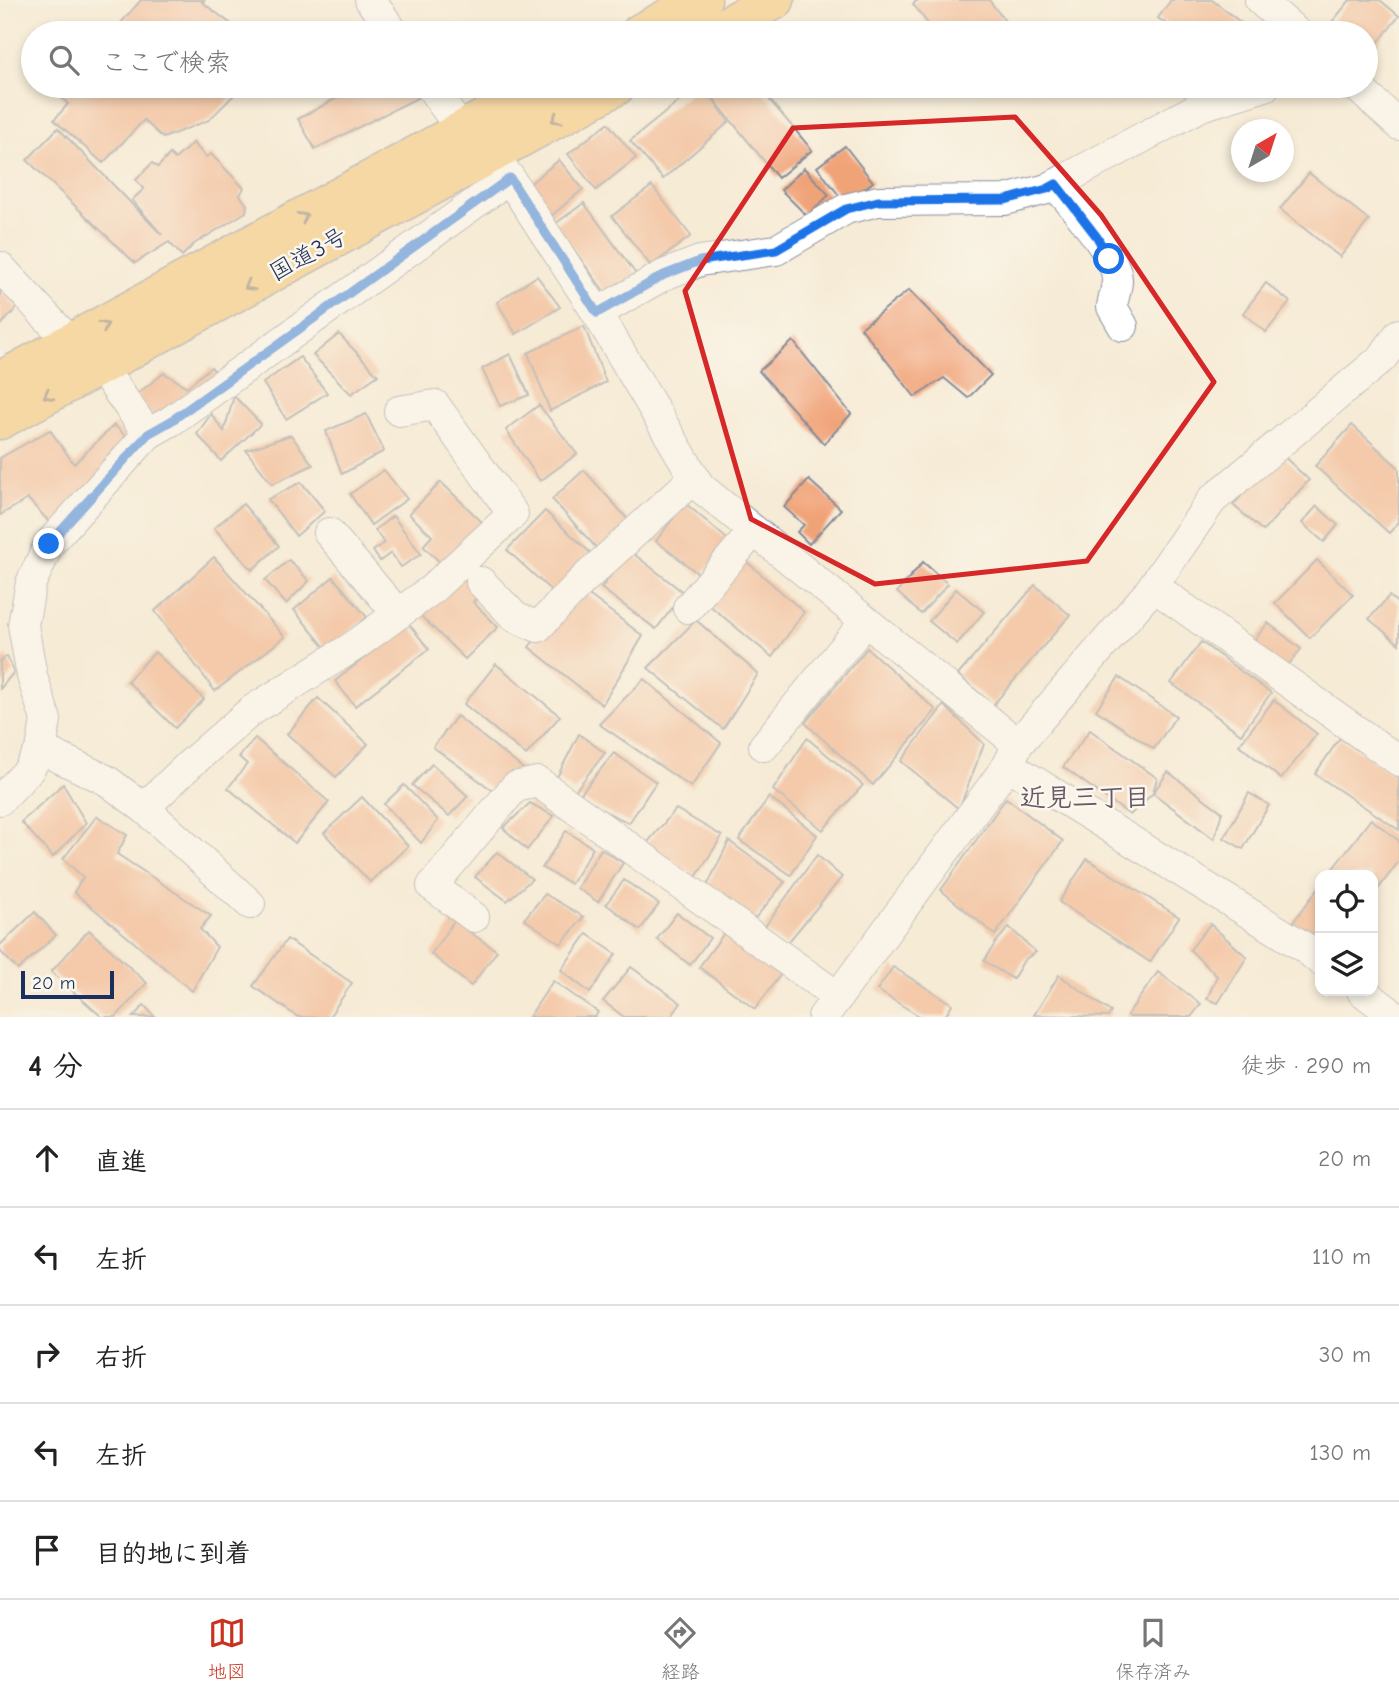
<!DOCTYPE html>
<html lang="ja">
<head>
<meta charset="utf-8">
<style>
  :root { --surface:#fff; --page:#f6f6f6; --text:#222; --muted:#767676; --line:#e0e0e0; --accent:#c8321e }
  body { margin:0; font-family:"Comic Neue","Klee One",sans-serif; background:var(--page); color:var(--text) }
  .controls { position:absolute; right:21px; bottom:21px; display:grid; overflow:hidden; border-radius:14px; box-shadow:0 4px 10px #0003 }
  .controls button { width:63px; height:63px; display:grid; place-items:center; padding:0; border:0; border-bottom:2px solid var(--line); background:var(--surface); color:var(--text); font:35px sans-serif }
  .compass { position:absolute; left:1231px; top:119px; width:63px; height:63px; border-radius:50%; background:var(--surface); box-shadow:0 4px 10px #0003; rotate:39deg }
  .scale { position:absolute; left:21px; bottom:18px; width:93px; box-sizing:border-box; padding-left:7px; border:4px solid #1b2f5e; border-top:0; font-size:19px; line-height:24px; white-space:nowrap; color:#1b2f5e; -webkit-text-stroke:5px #fbf7ec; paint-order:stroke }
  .stop { position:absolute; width:21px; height:21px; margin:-16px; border:5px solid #1a73e8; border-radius:50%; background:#fff }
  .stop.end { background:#1a73e8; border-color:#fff; box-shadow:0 2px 7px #0008 }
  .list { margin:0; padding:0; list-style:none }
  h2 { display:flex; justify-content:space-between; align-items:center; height:91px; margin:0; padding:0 28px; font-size:30px }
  h2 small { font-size:23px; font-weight:400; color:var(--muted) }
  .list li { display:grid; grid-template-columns:46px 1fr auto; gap:21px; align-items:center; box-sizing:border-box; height:98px; padding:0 28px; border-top:2px solid var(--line) }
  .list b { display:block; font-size:26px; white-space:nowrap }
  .list em { font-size:23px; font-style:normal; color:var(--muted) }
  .icon { flex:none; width:38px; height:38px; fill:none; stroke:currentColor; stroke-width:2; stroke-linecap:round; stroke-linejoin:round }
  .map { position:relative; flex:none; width:1399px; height:1017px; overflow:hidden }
  .search { position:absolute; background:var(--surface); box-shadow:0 4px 10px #0003; left:21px; right:21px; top:21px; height:77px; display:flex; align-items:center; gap:18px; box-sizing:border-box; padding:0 24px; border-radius:38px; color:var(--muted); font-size:26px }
  .sheet { height:581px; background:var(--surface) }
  nav { display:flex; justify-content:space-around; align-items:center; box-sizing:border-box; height:98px; border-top:2px solid var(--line); background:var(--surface); font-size:19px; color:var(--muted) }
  nav a { display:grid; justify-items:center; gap:4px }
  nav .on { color:var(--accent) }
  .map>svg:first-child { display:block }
  .building { fill:#f1a378 }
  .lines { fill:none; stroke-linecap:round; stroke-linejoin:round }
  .minor-casing { stroke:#888d9a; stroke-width:32 }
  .trunk-casing { stroke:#888d9a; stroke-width:41 }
  .minor { stroke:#fff; stroke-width:30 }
  .trunk { stroke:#f6c06b; stroke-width:38 }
  .oneway { stroke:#7e7064 }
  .route { stroke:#1a73e8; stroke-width:9 }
  .marked { fill:none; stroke:#d62828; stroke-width:5; stroke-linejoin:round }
  .labels { text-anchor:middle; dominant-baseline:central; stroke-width:5; stroke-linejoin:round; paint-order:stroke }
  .street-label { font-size:24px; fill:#1b2f5e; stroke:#fbf7ec }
  .neighbourhood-label { font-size:26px; font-weight:bold; fill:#665867; stroke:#fbf7ec }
</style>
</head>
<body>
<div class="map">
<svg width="1399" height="1017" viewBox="0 0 1399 1017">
  <rect width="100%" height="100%" fill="#fbf7ec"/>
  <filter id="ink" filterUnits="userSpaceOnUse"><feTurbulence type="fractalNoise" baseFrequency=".0143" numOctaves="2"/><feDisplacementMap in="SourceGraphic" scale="14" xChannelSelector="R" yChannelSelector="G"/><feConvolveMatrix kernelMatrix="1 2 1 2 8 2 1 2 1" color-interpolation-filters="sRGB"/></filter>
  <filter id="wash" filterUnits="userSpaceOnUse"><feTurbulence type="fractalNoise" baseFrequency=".00686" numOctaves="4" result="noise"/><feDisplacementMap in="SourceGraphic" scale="28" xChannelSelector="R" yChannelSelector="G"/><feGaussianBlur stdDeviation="1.57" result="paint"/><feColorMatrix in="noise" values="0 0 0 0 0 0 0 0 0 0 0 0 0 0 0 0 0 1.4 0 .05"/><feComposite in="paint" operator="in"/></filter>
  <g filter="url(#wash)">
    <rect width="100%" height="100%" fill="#f6ebd6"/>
    <g id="blocks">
      <g class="building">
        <polygon points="141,0 204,0 202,2 243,33 112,33"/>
        <polygon points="918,0 989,0 1014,33 935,33 913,4"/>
        <polygon points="1171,0 1212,0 1244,25 1238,33 1179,33 1158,18"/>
        <polygon points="1350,0 1380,0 1399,16 1366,58 1366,33 1323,33"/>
        <polygon points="67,86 243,86 209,120 163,138 144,120 103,163 54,120 68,104 59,95"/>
        <polygon points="359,86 420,86 425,94 315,149 298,119"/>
        <polygon points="698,86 758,86 812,150 778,178 711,96 729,122 663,179 630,141"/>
        <polygon points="1053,86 1074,86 1066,96"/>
        <polygon points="608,123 636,158 596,190 568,154"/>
        <polygon points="58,128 162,235 132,200 144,189 136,180 152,163 158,167 170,154 175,159 193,143 206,157 211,154 244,188 240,195 247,205 246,212 194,244 182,256 169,242 135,263 27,160"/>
        <polygon points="845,146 873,182 845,203 817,167"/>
        <polygon points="559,160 583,189 550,217 526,187"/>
        <polygon points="804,168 829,195 807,216 781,190"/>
        <polygon points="1309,173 1369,220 1340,257 1280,209"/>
        <polygon points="652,186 691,236 651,266 612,216"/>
        <polygon points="584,203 636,274 607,295 555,224"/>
        <polygon points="537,276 560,307 516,334 497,302"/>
        <polygon points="1266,283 1290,302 1266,332 1243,313"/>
        <polygon points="0,288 17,308 0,326"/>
        <polygon points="909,290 991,375 968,398 944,378 915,397 861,328"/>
        <polygon points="584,326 606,382 550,411 528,353"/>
        <polygon points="339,334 378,375 351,394 313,355"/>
        <polygon points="793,341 851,414 824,444 759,371"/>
        <polygon points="510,354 529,395 500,406 482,369"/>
        <polygon points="300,357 327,393 286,419 263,383"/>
        <polygon points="211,367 221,378 156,422 136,395 164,373 187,387"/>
        <polygon points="234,396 261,424 221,461 197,434 211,414 224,431"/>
        <polygon points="539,405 577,454 540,481 506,430"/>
        <polygon points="366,414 384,451 342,474 326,431"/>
        <polygon points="114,425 133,443 53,526 28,499 0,515 0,458 50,430 74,464"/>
        <polygon points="1352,425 1399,468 1399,522 1389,533 1315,466"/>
        <polygon points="291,435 313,465 272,484 246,450"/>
        <polygon points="1280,453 1309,480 1263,531 1233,505"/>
        <polygon points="384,470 407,499 371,525 350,494"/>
        <polygon points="584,470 630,522 600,552 552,499"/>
        <polygon points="809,480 841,509 809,544 797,532 804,525 784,507"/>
        <polygon points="301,482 325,511 296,536 268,499"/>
        <polygon points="441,482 487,527 447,569 423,546 432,536 409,514"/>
        <polygon points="685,503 733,544 700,575 656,541"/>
        <polygon points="243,504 279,546 252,570 214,528"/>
        <polygon points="1317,506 1338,525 1324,542 1302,523"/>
        <polygon points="545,511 594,556 556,595 507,550"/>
        <polygon points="393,516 421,554 401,567 391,553 380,561 373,551 384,543 375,530"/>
        <polygon points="630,551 684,593 656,629 601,588"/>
        <polygon points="738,554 804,612 772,657 703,600"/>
        <polygon points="214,557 285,637 215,691 155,611"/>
        <polygon points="289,560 309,581 286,604 265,580"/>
        <polygon points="1317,560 1353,595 1310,638 1275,603"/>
        <polygon points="923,562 948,584 921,614 897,592"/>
        <polygon points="466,575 483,591 473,602 498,627 465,659 421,616"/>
        <polygon points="333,577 367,617 327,650 294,610"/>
        <polygon points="1035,585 1070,615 993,705 958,675"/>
        <polygon points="577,586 643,636 602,705 529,647"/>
        <polygon points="956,589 984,612 957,644 929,621"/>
        <polygon points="1389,596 1399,604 1399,644 1369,619"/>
        <polygon points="696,620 758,674 723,729 648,668"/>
        <polygon points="408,623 429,649 355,706 335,681"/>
        <polygon points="1268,623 1301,649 1285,669 1252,643"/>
        <polygon points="1201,642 1271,693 1241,734 1171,683"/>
        <polygon points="867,648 936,710 873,785 805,723"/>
        <polygon points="155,652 204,699 175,728 127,681"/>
        <polygon points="7,656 14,672 0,689 0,661"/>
        <polygon points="496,664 560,716 526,755 464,704"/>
        <polygon points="1119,677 1176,716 1154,749 1096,710"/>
        <polygon points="644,679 721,743 691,787 599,724"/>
        <polygon points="318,698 368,744 336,777 287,734"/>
        <polygon points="1274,700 1317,734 1281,779 1239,745"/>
        <polygon points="944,705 984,744 959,809 901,761"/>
        <polygon points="457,716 526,771 495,792 433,747"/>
        <polygon points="1090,730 1157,778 1153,793 1168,772 1222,812 1214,839 1153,793 1130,815 1063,767"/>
        <polygon points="579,734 605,753 574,792 556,779"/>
        <polygon points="255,738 329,802 295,843 228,788 247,764 239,757"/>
        <polygon points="807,738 863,785 823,830 773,790"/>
        <polygon points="1340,738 1399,778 1399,830 1315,774"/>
        <polygon points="614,753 656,782 629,823 577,798"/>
        <polygon points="432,764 468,796 449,816 412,785"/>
        <polygon points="63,784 86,823 53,857 21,822"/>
        <polygon points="404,785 438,820 421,843 384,804"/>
        <polygon points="1249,793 1269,805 1243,849 1224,838"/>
        <polygon points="362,797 408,846 370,882 324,833"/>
        <polygon points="769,797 817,835 791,875 739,840"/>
        <polygon points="1006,798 1063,841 995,935 941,890"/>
        <polygon points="530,803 554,816 527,850 503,828"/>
        <polygon points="676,809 722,836 696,877 647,843"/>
        <polygon points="97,816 127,835 117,854 211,916 200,929 217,947 192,991 74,892 83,877 63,859"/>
        <polygon points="1371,819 1399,841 1399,861 1373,896 1373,875 1328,875"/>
        <polygon points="566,831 593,848 571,884 542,868"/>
        <polygon points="729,841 785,882 752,922 706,888"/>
        <polygon points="601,849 623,863 598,902 577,888"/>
        <polygon points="497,852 532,879 507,901 475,877"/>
        <polygon points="817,855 842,877 785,946 763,929"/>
        <polygon points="1087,859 1179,917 1150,962 1059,902"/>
        <polygon points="624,880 659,904 640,930 606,904"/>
        <polygon points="1320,886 1320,942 1293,922"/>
        <polygon points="545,894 584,917 561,944 524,919"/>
        <polygon points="35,912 56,935 18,970 0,951 0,945"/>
        <polygon points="677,913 710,938 690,965 657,939"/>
        <polygon points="454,921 497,951 471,986 431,954"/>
        <polygon points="1210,924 1247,957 1218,1003 1207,999 1217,976 1190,950"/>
        <polygon points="1009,927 1036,952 1024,960 1013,979 984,961 996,942"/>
        <polygon points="89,930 147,983 116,1017 102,1017 51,972"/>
        <polygon points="725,932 781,974 755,1009 699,967"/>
        <polygon points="587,934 616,954 590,993 561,970"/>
        <polygon points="287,939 352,983 329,1017 298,1017 253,986"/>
        <polygon points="631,967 681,1003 671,1017 624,1017 603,1001"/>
        <polygon points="893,967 952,1004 945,1017 921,1017 877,990"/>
        <polygon points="1158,972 1201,1004 1191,1017 1130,1017 1127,1015"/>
        <polygon points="1059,975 1111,1012 1108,1017 1034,1015"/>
        <polygon points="553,981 598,1012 595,1017 529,1017"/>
        <polygon points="144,1005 155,1017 133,1017"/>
      </g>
    </g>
  </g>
  <g filter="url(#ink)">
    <use href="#blocks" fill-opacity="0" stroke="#888d9a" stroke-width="2"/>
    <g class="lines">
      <g class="minor-casing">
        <g id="minor">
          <polyline points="370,0 394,33"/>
          <polyline points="1260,0 1297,33"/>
          <polyline points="430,86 462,131"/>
          <polyline points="1356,86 1399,125"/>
          <polyline points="493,153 597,313 700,487 1018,744"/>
          <path d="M1056,185C1071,203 1118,257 1117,280C1117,289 1113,298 1112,307L1123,326"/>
          <polyline points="0,267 71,343"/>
          <polyline points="597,313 664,275 700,261 776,250 846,209 878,201 1005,200 1047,189 1201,106 1265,86"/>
          <polyline points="148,434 171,421 510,178"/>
          <polyline points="329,533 398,614"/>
          <polyline points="481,582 515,617 538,627 582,581 694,478"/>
          <polyline points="1153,586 1399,761"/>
          <polyline points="688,608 753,532"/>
          <polyline points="764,746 865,622"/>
          <polyline points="41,749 106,780 144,808 250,904"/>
          <polyline points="1008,765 1304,947 1320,960"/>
          <polyline points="0,800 28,771 41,749 46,720 32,676 23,625 31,583 49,544 148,434 101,367"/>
          <polyline points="144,808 190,764 251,711 354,646 431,590 513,514 435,405 399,411"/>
          <polyline points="474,917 432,886 515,787 538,782 838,997"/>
          <polyline points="1362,991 1396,1017"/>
          <polyline points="823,1017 1008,765 1018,744 1148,593 1212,500 1382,358 1399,334"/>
        </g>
      </g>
      <g class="trunk-casing">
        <g id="trunk">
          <polyline points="640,33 702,0"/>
          <polyline points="713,33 775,0"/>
          <polyline points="0,381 544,86"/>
          <polyline points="0,420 616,86"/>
        </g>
      </g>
      <use href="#minor" class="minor"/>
      <use href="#trunk" class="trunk"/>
    </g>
    <defs><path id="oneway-chevron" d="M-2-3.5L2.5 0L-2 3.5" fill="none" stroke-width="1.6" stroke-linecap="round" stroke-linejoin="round" transform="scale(1.75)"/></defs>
    <g class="oneway">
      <use href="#oneway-chevron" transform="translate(556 119) rotate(151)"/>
      <use href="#oneway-chevron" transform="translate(303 217) rotate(-29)"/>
      <use href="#oneway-chevron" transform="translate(249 286) rotate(151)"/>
      <use href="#oneway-chevron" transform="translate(104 326) rotate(-28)"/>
      <use href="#oneway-chevron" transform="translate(48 395) rotate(152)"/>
    </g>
  </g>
  <g class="lines" filter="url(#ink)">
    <polyline class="route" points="49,544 148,434 171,421 510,178 597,313 664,275 700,261 776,250 846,209 878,201 1005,200 1047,189 1056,184 1097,237 1109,259"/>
  </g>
  <path d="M0 0H1399V1017H0ZM1015,117L1101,215L1214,382L1087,561L875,584L751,519L685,291L793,128Z" fill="#f6ebd6" fill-opacity=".55" fill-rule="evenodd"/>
  <path class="marked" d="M1015,117L1101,215L1214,382L1087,561L875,584L751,519L685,291L793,128Z"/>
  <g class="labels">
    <g class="street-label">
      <text transform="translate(308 254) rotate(-29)">国道3号</text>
    </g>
    <g class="neighbourhood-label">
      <text x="1085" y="798">近見三丁目</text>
    </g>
  </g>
</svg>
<div class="controls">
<button><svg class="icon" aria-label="locate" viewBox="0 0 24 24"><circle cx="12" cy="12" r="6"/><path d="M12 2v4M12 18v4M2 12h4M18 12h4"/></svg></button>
<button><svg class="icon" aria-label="layers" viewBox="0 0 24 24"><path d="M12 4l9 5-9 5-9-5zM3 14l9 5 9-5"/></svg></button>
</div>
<svg class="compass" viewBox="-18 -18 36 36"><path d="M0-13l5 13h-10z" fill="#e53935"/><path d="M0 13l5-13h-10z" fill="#767676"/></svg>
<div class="scale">20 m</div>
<div class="stop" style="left:1109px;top:259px"></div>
<div class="stop end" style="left:49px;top:544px"></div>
<div class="search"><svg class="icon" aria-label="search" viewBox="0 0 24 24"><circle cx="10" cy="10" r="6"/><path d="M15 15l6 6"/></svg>ここで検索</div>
</div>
<section class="sheet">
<h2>4 分<small>徒歩 · 290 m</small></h2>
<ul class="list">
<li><svg class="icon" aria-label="ahead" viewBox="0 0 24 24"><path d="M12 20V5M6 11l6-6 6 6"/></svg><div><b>直進</b></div><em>20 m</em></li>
<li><svg class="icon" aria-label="left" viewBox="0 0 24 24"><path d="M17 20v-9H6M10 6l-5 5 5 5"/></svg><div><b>左折</b></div><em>110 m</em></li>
<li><svg class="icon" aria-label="right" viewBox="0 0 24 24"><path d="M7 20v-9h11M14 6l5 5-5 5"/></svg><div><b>右折</b></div><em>30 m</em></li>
<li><svg class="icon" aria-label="left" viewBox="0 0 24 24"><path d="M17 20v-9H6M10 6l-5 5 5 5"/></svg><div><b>左折</b></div><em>130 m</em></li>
<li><svg class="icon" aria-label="arrive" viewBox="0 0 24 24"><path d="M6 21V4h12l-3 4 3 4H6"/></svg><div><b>目的地に到着</b></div></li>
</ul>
</section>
<nav>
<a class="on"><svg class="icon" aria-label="map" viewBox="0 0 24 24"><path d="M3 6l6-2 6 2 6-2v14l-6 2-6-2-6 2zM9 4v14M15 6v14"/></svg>地図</a>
<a><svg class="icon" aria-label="directions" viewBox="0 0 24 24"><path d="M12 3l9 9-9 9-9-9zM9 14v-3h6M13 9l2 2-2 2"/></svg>経路</a>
<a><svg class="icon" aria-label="saved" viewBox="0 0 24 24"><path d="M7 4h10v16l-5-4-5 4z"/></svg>保存済み</a>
</nav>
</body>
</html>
